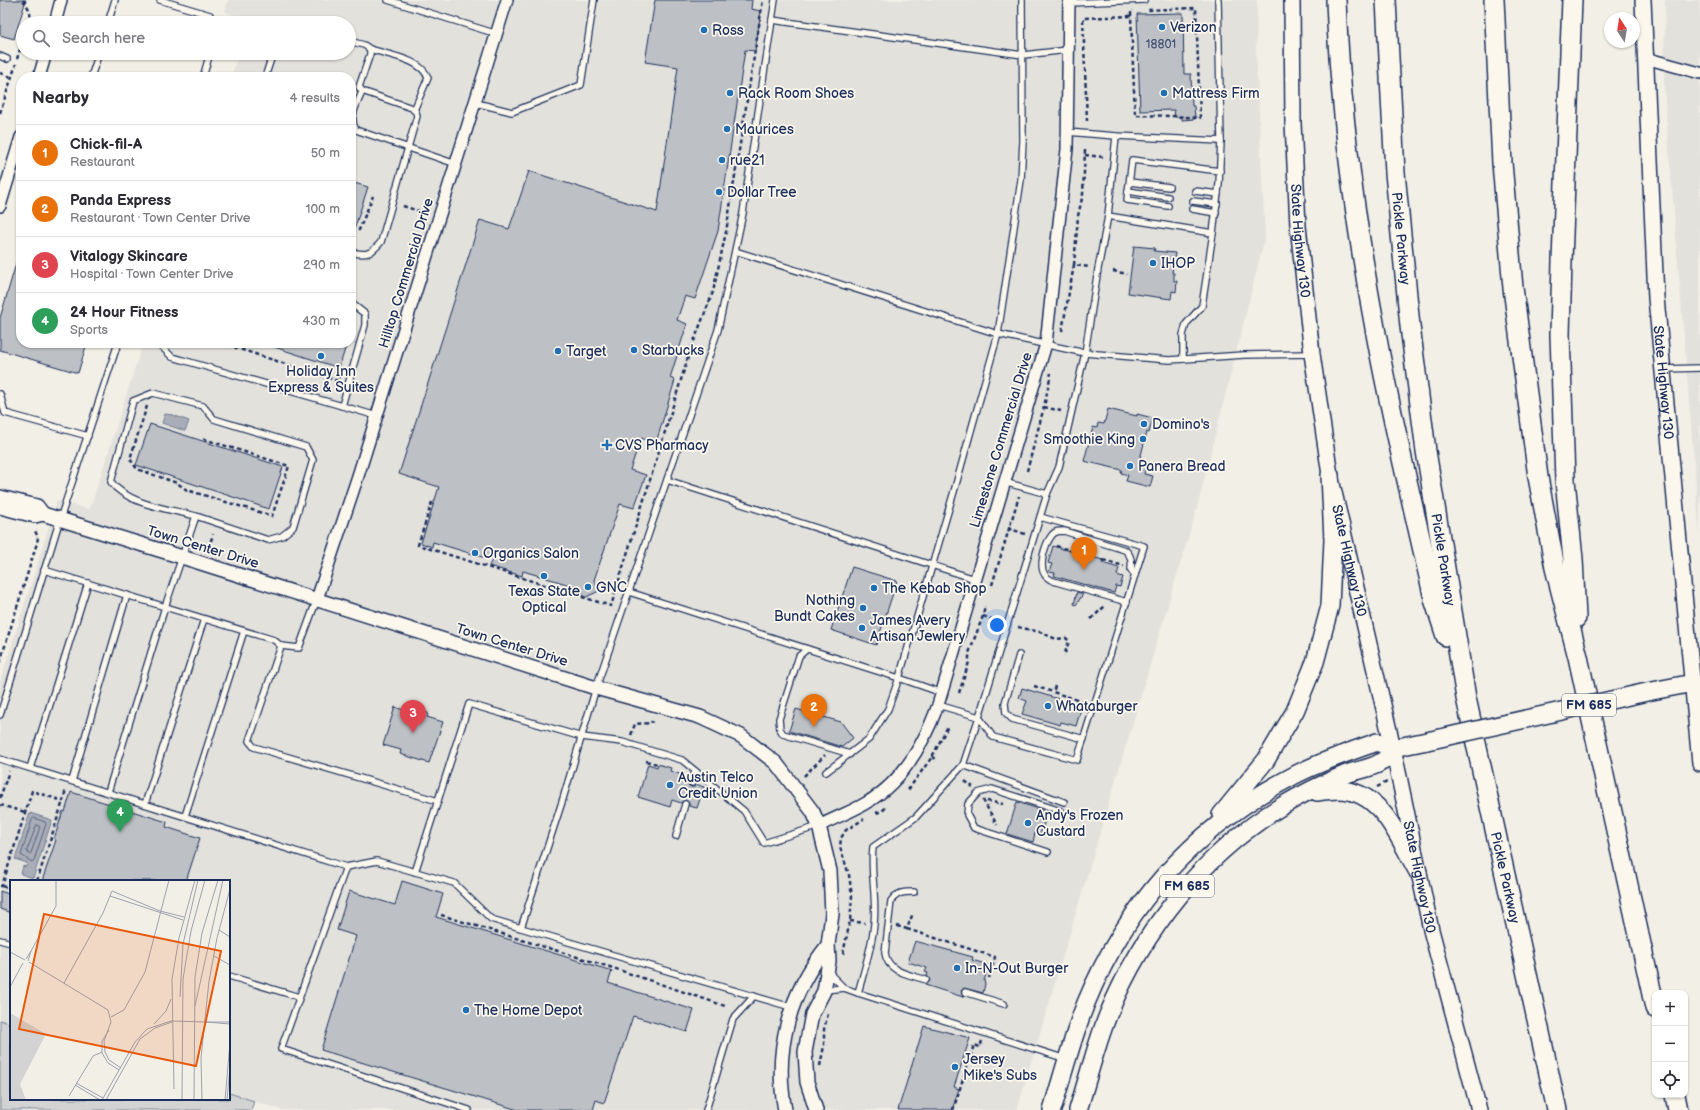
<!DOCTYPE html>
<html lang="en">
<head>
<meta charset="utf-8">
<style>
  :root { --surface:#fff; --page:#f2f2f3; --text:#2b2b33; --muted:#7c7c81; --line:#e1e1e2; --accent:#2563eb }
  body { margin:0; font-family:"Balsamiq Sans",sans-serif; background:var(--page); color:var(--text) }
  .controls { position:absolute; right:12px; bottom:12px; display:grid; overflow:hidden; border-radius:8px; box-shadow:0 1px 3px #0004 }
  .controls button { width:36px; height:36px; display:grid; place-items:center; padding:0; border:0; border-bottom:1px solid var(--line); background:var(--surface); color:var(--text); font:20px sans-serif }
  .compass { position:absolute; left:1604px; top:12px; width:36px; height:36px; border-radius:50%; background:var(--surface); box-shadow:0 1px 3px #0004; rotate:348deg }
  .you { position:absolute; left:997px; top:625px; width:14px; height:14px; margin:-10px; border:3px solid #fff; border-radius:50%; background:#1a73e8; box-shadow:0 0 0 6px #1a73e833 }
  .badge { display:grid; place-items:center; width:26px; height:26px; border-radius:50%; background:var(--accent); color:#fff; font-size:13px; font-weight:700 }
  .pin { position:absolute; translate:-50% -33px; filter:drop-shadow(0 1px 2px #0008) }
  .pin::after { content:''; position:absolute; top:21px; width:14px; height:12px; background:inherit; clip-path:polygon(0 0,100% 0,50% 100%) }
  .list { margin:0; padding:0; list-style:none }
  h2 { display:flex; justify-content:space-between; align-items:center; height:52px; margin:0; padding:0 16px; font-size:17px }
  h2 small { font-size:13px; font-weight:400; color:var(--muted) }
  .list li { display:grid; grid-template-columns:26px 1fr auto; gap:12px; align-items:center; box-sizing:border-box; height:56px; padding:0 16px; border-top:1px solid var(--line) }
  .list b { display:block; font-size:15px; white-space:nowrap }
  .list p { margin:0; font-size:13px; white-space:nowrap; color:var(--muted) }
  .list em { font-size:13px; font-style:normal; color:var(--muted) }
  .icon { flex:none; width:22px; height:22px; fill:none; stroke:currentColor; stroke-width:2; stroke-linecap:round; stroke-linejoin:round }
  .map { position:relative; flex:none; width:1700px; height:1110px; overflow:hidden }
  .search { position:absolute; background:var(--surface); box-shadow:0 1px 3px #0004; left:16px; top:16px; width:340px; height:44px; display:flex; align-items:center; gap:10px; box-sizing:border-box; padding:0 14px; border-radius:22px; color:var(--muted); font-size:15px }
  .panel { position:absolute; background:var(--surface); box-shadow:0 1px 3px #0004; left:16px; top:72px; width:340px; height:276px; border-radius:16px }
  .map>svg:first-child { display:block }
  .built { fill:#e2e1dc }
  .green { fill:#d2d3d2; stroke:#768198 }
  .water { fill:#a9adb7; stroke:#707b93 }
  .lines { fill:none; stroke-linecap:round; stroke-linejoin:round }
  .shore { stroke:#546182; stroke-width:1 }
  .building { fill:#bdc0c4; stroke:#1b2f5e }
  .service-casing { stroke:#1b2f5e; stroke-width:8 }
  .minor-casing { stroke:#1b2f5e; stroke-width:14 }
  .tertiary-casing { stroke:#1b2f5e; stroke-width:16 }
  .secondary-casing { stroke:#1b2f5e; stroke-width:18 }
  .primary-casing { stroke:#1b2f5e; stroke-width:20 }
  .motorway-casing { stroke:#1b2f5e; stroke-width:22 }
  .path { stroke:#1b2f5e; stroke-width:2.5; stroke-dasharray:4 3; stroke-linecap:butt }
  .service { stroke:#fbf7ec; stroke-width:5.5 }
  .minor { stroke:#fbf7ec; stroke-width:11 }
  .tertiary { stroke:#fbf7ec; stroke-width:13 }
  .secondary { stroke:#fbf7ec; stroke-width:15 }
  .primary { stroke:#fbf7ec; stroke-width:17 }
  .motorway { stroke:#fbf7ec; stroke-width:19 }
  .primary-bridge-casing { stroke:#1b2f5e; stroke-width:20; stroke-linecap:butt }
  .primary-bridge { stroke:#fbf7ec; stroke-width:17 }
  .poi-dot { fill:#1f6fb2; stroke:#fbf7ec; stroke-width:1.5 }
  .labels { text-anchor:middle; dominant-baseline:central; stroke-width:3.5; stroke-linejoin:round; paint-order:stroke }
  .number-label { font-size:12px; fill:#445378 }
  .shield { fill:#fbf7ec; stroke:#5e6b89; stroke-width:1 }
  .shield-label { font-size:13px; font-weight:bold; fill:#1b2f5e }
  .poi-label { font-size:14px; fill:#1b2f5e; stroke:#fbf7ec; text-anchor:start }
  .street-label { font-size:14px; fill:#1b2f5e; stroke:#fbf7ec }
  .inset-road { fill:none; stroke:#9ca2b0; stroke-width:1 }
  .view { fill:#e8590c; fill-opacity:0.15; stroke:#e8590c; stroke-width:2 }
  .inset-edge { fill:none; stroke:#1b2f5e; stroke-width:2 }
</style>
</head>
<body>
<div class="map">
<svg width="1700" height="1110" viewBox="0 0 1700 1110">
  <rect width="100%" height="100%" fill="#f2efe6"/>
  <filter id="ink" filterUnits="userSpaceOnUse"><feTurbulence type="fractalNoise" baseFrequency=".025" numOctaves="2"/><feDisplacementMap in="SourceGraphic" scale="8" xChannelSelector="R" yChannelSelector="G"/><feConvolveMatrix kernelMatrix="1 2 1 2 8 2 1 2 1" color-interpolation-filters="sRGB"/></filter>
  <g filter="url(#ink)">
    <g class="built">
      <polygon points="228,0 1257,0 1256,53 1265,237 1197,508 1017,1110 282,1110 229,1093 229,881 11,881 11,1024 0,1020 0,682 57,501 90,509 143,343 351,343 351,77 231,77 239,53 349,53 349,23 249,23 250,20 225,12"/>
      <polygon points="1665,0 1700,0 1700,537 1664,88"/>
    </g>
    <polygon class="green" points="0,1020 11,1024 11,1099 229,1099 229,1093 254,1101 251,1110 0,1110"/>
    <g class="water">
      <polygon points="165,414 173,415 189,421 185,431 162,423"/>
      <polygon points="30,813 52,820 33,878 21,874 23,866 26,867 27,863 15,859"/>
    </g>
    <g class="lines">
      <g class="shore">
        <polygon points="34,818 45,822 46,824 34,860 32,862 21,855 32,820"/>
        <polygon points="37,825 40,827 31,853 29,854 27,851"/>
      </g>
    </g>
    <g class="building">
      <polygon points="0,0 26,0 14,39 0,35"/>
      <polygon points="655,0 752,0 751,9 761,11 755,51 745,50 718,231 695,299 685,296 677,320 687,324 670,378 675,380 656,443 641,438 630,470 646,475 634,508 620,504 594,580 599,591 584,598 580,588 523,571 522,576 489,566 492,560 433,542 432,547 421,543 439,487 399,474 480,220 509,229 529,171 657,212 678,67 645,62"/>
      <polygon points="1183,13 1184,74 1191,74 1192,106 1194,106 1195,119 1182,120 1182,117 1175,117 1174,110 1140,111 1137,14"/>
      <polygon points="351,182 368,187 353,233 351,233"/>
      <polygon points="1134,246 1155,248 1154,251 1175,253 1172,273 1174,273 1174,281 1177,281 1176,292 1172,291 1171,299 1128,293"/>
      <polygon points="18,257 21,257 21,343 87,343 78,373 0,350 0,318"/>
      <polygon points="268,343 347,343 339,368 268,345"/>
      <polygon points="1108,409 1137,416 1137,414 1153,418 1149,433 1147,432 1140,459 1143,460 1143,462 1147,463 1144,474 1153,476 1150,487 1126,481 1128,475 1121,473 1122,470 1084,461 1093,427 1097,428 1098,423 1104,424"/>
      <polygon points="150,424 283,467 269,509 136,465"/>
      <polygon points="1053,546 1103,560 1102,563 1119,568 1117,575 1123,577 1120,587 1116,586 1114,593 1054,576 1055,573 1049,572 1052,564 1048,563"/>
      <polygon points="852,567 897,581 876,645 831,630"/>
      <polygon points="1077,592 1083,594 1076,605 1074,604"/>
      <polygon points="1022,688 1062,700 1061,703 1081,709 1076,726 1061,722 1060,725 1022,714 1027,701 1019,698"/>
      <polygon points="395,707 409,712 410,708 428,713 427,717 443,722 429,763 400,754 401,750 383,745"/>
      <polygon points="796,709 841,722 853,738 842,747 789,731"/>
      <polygon points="648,764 657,767 658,764 671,768 670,771 680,774 679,779 688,781 688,785 691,787 694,787 696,784 704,787 697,808 689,806 689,803 686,800 681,803 672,800 670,807 638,797"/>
      <polygon points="71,792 167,822 166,827 200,838 186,881 42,881 56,840 54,839 63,811 65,812"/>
      <polygon points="1017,802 1048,812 1040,835 1035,833 1033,842 1007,834"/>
      <polygon points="402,881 443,894 436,917 612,971 608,983 694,1010 687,1032 633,1016 604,1103 596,1100 593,1110 518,1110 321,1050 356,936 337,930 349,891 395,905"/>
      <polygon points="0,891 11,895 11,913 0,909"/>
      <polygon points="915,941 973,957 972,960 989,965 984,981 985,984 983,993 964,988 961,991 963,997 925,985 930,981 927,976 928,973 925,972 927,968 908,962"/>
      <polygon points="924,1026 970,1038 954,1087 959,1089 952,1110 898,1110"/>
    </g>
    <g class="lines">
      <g class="service-casing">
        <g id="service">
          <polyline points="160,0 210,15 212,23"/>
          <polyline points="388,0 497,34"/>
          <polyline points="775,0 743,213 718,330 596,688 562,802 521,928 791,1007"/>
          <polyline points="1069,3 1144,0"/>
          <polyline points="772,20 1023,55 1068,50"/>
          <polyline points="108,23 115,0"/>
          <path d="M349,41L364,45L370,49V54L359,87L362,91L412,108L416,112L417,116L381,242C371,254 367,256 351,252"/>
          <path d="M370,49C388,55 422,59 428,78L414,110"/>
          <polyline points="0,56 7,59"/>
          <polyline points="91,77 99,53"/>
          <polyline points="203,77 210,53"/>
          <polyline points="265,77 273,53"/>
          <path d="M360,88L362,92C357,105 348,117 356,130L456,164"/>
          <polyline points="476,103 512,112 581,85 594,0"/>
          <polyline points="1067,132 1116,136 1221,141 1218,0"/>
          <polyline points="1130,182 1169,187"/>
          <polyline points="1128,191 1168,197"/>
          <polyline points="1195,191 1218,194"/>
          <polyline points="1193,201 1217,204"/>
          <polyline points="1168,206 1127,200 1132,160 1220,171"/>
          <polyline points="1192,209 1216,213"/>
          <polyline points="1108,216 1116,136"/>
          <polyline points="1213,233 1219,184 1221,141"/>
          <polyline points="735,251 998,334 1085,353 1169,360 1244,355 1312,354"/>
          <polyline points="161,343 162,347 172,357 377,416"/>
          <polyline points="1663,369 1700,368"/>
          <polyline points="0,394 5,413 88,436"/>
          <polyline points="342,406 365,325 365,314 351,303"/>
          <polyline points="667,480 975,579"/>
          <polyline points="1047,494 1059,467 1085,353 1098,269 1108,216 1213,233 1202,306 1186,324 1183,335 1183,359"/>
          <polyline points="44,570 274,640 281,646 249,741 254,747 438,801"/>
          <polyline points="629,592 899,678 942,693"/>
          <path d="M1127,602L1053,581C1051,580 1047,578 1045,575C1038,566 1045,544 1052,535C1055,531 1059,531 1064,531L1125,550C1132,555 1132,563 1131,570L1135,575"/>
          <polyline points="281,646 299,648 317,599"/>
          <polyline points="807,649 799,656 779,719 780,729 783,734 850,754"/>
          <polyline points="1019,655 1005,703 1006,713 1012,719 1084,739"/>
          <polyline points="938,705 979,717 1047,494 1004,482"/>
          <polyline points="0,715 60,519 118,343"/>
          <polyline points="0,759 346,867"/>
          <polyline points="963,765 1064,802"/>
          <polyline points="30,768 88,583"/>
          <polyline points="826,772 869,739 888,709 899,678 955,488 998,334 1021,180 1023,141 1022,0"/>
          <polyline points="72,781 127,595"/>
          <polyline points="692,783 695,771"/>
          <path d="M108,792L165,607L196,516L268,540L282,536L293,527L313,460L306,447L214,419L203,406L153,393L133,401L111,482C128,505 170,509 196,516"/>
          <polyline points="145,804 204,619"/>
          <polyline points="185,816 244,631"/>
          <polyline points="676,836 685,804"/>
          <polyline points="1048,852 974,828 967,815 968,804 978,793 992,789 1061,811"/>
          <polyline points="415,872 469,704 582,737 622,742 682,760 744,811 764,843 819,826"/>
          <path d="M914,892C904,892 897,892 891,901L885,953C888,973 909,974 926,980"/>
          <polyline points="0,940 11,943"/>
          <polyline points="828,972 844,988 858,993 1066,1059"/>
          <polyline points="229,976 299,997"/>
          <polyline points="824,990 844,988"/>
          <polyline points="965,992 1004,1004"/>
          <path d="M858,993C864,971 872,947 874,924C877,898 870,872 873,847L916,817L963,765L979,717L993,737L1077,760L1144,546L1040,517"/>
          <polyline points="469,1110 281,1049 346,867 377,861 454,883 491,919 521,928"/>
          <polyline points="706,1110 733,1019 754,996"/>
        </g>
      </g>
      <g class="minor-casing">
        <g id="minor">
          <polyline points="55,23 61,0"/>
          <polyline points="1645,58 1700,73"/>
          <polyline points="39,77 46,53"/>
          <polyline points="0,206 21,137"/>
          <polyline points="317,599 358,476 507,0"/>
          <path d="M819,826C834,818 851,812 866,803C903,782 924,744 938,705L1046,344L1067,149L1069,0"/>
        </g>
      </g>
      <g class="tertiary-casing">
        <g id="tertiary">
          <polyline points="0,497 37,506 43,514"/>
          <polyline points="0,507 35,516 43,514 182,557 596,688 700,717 741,736 776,763 813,812 819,826 830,871 832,914 828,945 829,961 824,991 812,1014 805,1052 807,1082 816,1110"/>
          <path d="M785,1110C773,1049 790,992 828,945"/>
        </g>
      </g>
      <g class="secondary-casing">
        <g id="secondary">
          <path id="s1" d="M1292,0L1293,123L1298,226L1312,354L1330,475L1393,748L1431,930L1479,1110"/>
          <path id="s2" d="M1643,0L1656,298L1700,763"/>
        </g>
      </g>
      <g class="primary-casing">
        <g id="primary">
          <polyline points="1647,692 1693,683"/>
          <path d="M1317,792C1324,791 1332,790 1339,790C1382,790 1400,841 1418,872"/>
          <polyline points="1221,815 1266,760 1295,711 1315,662 1330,606 1333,540 1330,475"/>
          <path d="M1052,1110C1063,1075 1072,1038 1086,1003C1128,901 1196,827 1293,776C1319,762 1349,752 1377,742L1393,748L1427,741"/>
          <path d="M1078,1110C1088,1078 1096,1045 1108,1015C1143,930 1203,854 1282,806C1302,794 1322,784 1344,775C1356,770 1371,769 1381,762C1386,760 1390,753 1393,748"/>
        </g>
      </g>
      <g class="motorway-casing">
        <g id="motorway">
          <path d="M1336,0C1340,114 1356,228 1377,339C1393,426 1415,513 1434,599L1446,636"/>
          <path id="s3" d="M1386,0L1395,173L1410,326L1426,451L1466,698L1557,1110"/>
          <polyline points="1494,0 1502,163 1513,288 1538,477 1555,568 1578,657 1655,1008"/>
          <polyline points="1572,0 1562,261 1560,335 1565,480 1573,559 1576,618"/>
          <polyline points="1675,1095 1678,1110"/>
        </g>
      </g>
      <g class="path">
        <path d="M23,0C29,8 32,13 29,23"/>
        <polyline points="1131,16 1131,11 1133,10"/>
        <polyline points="17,59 23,40"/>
        <polyline points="0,73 11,77"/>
        <polyline points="0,113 16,64"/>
        <polyline points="1087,121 1083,18 1131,16 1135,115 1172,116 1200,118 1196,8 1146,10"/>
        <polyline points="1085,155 1104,157"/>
        <polyline points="403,206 425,213"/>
        <polyline points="351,228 359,230 373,196"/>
        <polyline points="1074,265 1078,216 1083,194 1085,150"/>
        <polyline points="1113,271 1127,274"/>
        <polyline points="1062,331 1074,265 1089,267"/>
        <polyline points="221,343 338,381 340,374"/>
        <polyline points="357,387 366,390"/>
        <polyline points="147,406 130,459 137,469 177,483 187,490 272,516 289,466 201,438"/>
        <polyline points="1044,407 1061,411"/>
        <polyline points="1027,471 1044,407 1051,373"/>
        <polyline points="432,502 418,545 611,606 689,354 713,292 726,232 763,0"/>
        <polyline points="1008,528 1025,534"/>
        <polyline points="1056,546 1093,557"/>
        <polyline points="209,548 213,534"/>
        <polyline points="1103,560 1124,566"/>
        <polyline points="992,585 1019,496"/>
        <polyline points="983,616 1000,622"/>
        <polyline points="1091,619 1105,606"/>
        <polyline points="1018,627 1040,632 1056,639 1066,638 1069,641 1064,656"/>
        <polyline points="0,662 37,543 38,537 34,529"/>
        <polyline points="1034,686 1053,692"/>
        <polyline points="1055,686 1053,692 1084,702"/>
        <polyline points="959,693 969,662 969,653 983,616 985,606"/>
        <polyline points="631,735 635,724 651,723 652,721"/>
        <polyline points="932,757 937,759"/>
        <polyline points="646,761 657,764"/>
        <polyline points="804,776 825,755"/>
        <polyline points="965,781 973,787"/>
        <polyline points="1377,787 1387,782"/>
        <polyline points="908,790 932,757 948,726"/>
        <polyline points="0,798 9,771"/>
        <polyline points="983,800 997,825"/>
        <polyline points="987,801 1003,804"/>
        <polyline points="0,805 25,812"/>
        <polyline points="876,813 882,811 887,807"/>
        <polyline points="37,881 63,801"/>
        <polyline points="0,886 2,886 32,791 63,801 66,789"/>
        <polyline points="2,886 11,889"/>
        <polyline points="441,915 613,968 725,1006"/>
        <polyline points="850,921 865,923"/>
        <polyline points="897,926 907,929 913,913"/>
        <polyline points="907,929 995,957 989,978"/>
        <polyline points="843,954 850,921 852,896 849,875 840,847 841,838 846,830 864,819"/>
        <polyline points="820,1066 824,1046 824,1029 828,1014"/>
        <polyline points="953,1110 974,1045 980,1047 982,1041"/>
      </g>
      <use href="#service" class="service"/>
      <use href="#minor" class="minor"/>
      <use href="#tertiary" class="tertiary"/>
      <use href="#secondary" class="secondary"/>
      <use href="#primary" class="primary"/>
      <use href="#motorway" class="motorway"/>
      <g class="primary-bridge-casing">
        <polyline id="primary-bridge" points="1427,741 1647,692"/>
      </g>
      <use href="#primary-bridge" class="primary-bridge"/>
    </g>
  </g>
  <g class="poi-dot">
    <circle cx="1162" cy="27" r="4"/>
    <circle cx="704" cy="30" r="4"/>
    <circle cx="730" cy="93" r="4"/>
    <circle cx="1164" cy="93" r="4"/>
    <circle cx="727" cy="129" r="4"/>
    <circle cx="722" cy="160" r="4"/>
    <circle cx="719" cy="192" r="4"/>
    <circle cx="1153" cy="263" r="4"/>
    <circle cx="634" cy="350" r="4"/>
    <circle cx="558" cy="351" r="4"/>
    <circle cx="321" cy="356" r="4"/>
    <circle cx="1144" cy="424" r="4"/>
    <circle cx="1143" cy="439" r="4"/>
    <path d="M605 439h4v4h4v4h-4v4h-4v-4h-4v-4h4z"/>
    <circle cx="1130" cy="466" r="4"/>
    <circle cx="475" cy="553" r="4"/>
    <circle cx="544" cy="576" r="4"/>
    <circle cx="588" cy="587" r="4"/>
    <circle cx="874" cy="588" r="4"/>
    <circle cx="863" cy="608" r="4"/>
    <circle cx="862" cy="628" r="4"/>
    <circle cx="1048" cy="706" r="4"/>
    <circle cx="670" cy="785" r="4"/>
    <circle cx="1028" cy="823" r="4"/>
    <circle cx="957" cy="968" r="4"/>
    <circle cx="466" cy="1010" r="4"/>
    <circle cx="955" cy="1067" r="4"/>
  </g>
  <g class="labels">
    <g class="number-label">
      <text x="1161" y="44">18801</text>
    </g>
    <g class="shield">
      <rect x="1562" y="694" width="54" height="22" rx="3"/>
      <rect x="1160" y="875" width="54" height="22" rx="3"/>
    </g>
    <g class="shield-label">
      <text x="1589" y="705">FM 685</text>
      <text x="1187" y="886">FM 685</text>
    </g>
    <g class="poi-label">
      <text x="1170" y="27">Verizon</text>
      <text x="712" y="30">Ross</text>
      <text x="738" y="93">Rack Room Shoes</text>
      <text x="1172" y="93">Mattress Firm</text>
      <text x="735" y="129">Maurices</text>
      <text x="730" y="160">rue21</text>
      <text x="727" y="192">Dollar Tree</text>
      <text x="1161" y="263">IHOP</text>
      <text x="642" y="350">Starbucks</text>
      <text x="566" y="351">Target</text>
      <text x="321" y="371" text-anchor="middle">Holiday Inn<tspan x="321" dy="16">Express &amp; Suites</tspan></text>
      <text x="1152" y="424">Domino's</text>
      <text x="1135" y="439" text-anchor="end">Smoothie King</text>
      <text x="615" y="445">CVS Pharmacy</text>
      <text x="1138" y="466">Panera Bread</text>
      <text x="483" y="553">Organics Salon</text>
      <text x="596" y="587">GNC</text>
      <text x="882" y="588">The Kebab Shop</text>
      <text x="544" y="591" text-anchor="middle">Texas State<tspan x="544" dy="16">Optical</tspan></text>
      <text x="855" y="600" text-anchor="end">Nothing<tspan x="855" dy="16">Bundt Cakes</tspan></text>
      <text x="870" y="620">James Avery<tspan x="870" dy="16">Artisan Jewlery</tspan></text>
      <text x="1056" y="706">Whataburger</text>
      <text x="678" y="777">Austin Telco<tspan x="678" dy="16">Credit Union</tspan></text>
      <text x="1036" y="815">Andy's Frozen<tspan x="1036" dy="16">Custard</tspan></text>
      <text x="965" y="968">In-N-Out Burger</text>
      <text x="474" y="1010">The Home Depot</text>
      <text x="963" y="1059">Jersey<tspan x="963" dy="16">Mike's Subs</tspan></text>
    </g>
    <g class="street-label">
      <text stroke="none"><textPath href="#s3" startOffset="239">Pickle Parkway</textPath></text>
      <text stroke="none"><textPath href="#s1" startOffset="241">State Highway 130</textPath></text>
      <text transform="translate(406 273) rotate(-73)">Hilltop Commercial Drive</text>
      <text stroke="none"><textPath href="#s2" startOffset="383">State Highway 130</textPath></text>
      <text transform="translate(1001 440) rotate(-73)">Limestone Commercial Drive</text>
      <text transform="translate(203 547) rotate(17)">Town Center Drive</text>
      <text stroke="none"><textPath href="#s3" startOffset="563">Pickle Parkway</textPath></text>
      <text stroke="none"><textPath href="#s1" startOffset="565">State Highway 130</textPath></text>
      <text transform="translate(512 645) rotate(17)">Town Center Drive</text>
      <text stroke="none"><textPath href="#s1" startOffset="889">State Highway 130</textPath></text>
      <text stroke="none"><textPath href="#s3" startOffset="887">Pickle Parkway</textPath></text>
    </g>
  </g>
  <g transform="translate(10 880)">
    <rect width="220" height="220" fill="#f2efe6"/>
    <path d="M0,133L36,154L10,204L16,220H0Z" fill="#d2d3d2"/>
    <path class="inset-road" d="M100,16L173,40M209,50L220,57M21,71L46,26V0M0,72L15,80M204,76L220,85M16,79L21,71L18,81M19,82L98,130L101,142L94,161L95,172L99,180L111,188M54,103L93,33L102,11L150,31L174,37M0,107L13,83M170,117L173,64L188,0M185,126L213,0M101,137L114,130L135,92L159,0M195,142H220M196,142L220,144M144,144L156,131L161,119M99,150L92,161V173L98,183L109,190M66,203L93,218M65,205L90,220M164,209L162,99L169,58L185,0M59,216L83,176L92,172M92,220L125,162L137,149L161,141L195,142M96,220L130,159L145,148L162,142M172,220L173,99L181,51L195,0M184,220L185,97L192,53L208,0M192,220L191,178L199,101L207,58L220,9M215,220L220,162M217,220L220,186"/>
    <path class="view" d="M34,34L211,71L186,186L9,149Z"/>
    <rect width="220" height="220" class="inset-edge"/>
  </g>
</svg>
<div class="controls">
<button>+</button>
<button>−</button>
<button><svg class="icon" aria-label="locate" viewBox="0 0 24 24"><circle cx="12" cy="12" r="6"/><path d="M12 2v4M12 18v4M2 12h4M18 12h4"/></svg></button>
</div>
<svg class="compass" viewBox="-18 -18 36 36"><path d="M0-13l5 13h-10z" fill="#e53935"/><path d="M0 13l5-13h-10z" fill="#7c7c81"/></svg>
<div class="you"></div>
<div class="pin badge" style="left:1084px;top:570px;background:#e8710a">1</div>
<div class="pin badge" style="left:814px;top:727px;background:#e8710a">2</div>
<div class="pin badge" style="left:413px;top:733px;background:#e0444e">3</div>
<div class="pin badge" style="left:120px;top:832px;background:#2e9e5b">4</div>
<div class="search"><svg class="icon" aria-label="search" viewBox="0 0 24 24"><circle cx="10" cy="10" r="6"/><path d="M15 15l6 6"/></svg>Search here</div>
<section class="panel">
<h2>Nearby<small>4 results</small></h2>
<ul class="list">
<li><span class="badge" style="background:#e8710a">1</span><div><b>Chick-fil-A</b><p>Restaurant</p></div><em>50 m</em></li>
<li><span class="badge" style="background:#e8710a">2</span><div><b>Panda Express</b><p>Restaurant · Town Center Drive</p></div><em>100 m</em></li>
<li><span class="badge" style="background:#e0444e">3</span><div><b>Vitalogy Skincare</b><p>Hospital · Town Center Drive</p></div><em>290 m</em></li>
<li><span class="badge" style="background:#2e9e5b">4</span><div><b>24 Hour Fitness</b><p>Sports</p></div><em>430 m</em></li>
</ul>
</section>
</div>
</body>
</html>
